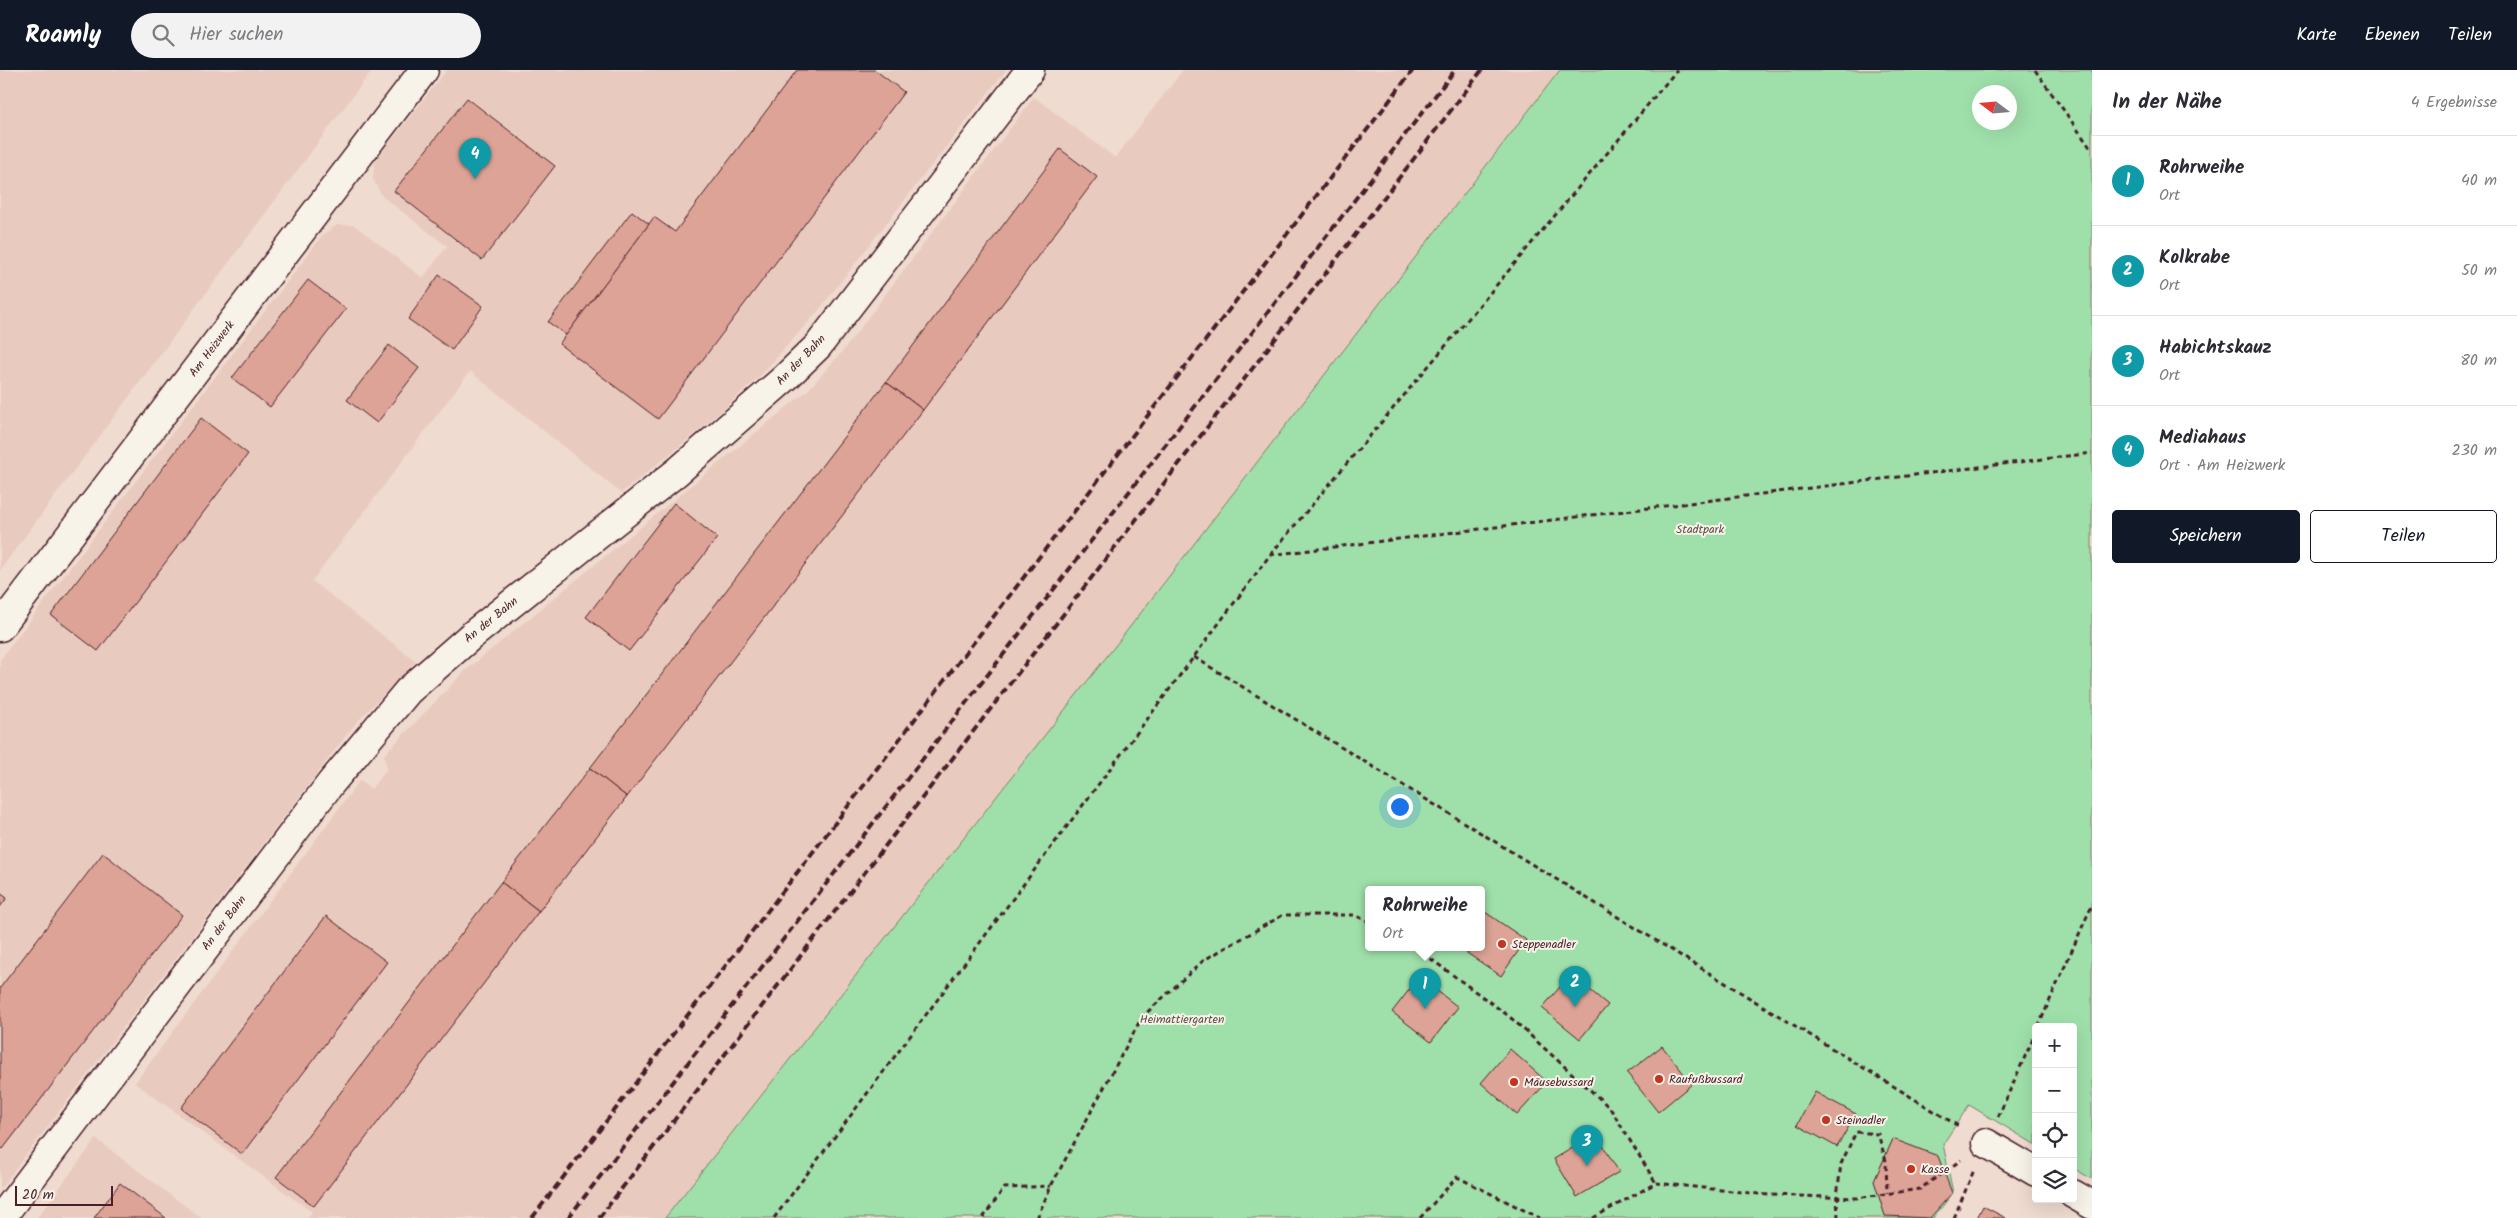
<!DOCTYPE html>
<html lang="de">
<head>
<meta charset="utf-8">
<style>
  :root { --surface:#fff; --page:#f2f2f3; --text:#2b2b33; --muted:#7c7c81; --line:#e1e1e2; --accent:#111827 }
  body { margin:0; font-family:Kalam,sans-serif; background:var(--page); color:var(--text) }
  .controls { position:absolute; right:15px; bottom:15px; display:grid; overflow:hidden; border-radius:5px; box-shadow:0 5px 20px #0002 }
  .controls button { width:45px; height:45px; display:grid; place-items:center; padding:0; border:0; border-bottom:1px solid var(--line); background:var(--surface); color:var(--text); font:25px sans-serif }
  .compass { position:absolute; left:1972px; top:15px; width:45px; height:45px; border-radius:50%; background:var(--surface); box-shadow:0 5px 20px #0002; rotate:286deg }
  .scale { position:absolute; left:15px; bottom:12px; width:98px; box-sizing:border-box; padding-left:5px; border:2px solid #4a1f2b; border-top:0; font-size:14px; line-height:18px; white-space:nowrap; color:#4a1f2b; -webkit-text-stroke:4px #f7f3e8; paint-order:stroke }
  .you { position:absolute; left:1399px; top:736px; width:18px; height:18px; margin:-12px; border:4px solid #fff; border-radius:50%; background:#1a73e8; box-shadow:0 0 0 8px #1a73e833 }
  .badge { display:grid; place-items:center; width:32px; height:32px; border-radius:50%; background:var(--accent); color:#fff; font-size:16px; font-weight:700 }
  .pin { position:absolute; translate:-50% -41px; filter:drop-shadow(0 1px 2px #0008) }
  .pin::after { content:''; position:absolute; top:26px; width:18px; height:15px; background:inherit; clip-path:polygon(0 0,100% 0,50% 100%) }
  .popup { position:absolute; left:1365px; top:816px; width:120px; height:65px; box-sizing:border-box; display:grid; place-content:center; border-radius:5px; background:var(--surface); filter:drop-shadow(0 1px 4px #0005); font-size:16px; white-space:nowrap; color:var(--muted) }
  .popup b { font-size:19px; color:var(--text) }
  .popup::after { content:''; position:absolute; left:50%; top:100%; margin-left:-10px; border:10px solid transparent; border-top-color:var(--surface) }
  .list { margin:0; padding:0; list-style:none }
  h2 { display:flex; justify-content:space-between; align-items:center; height:65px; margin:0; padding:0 20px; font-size:21px }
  h2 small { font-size:16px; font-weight:400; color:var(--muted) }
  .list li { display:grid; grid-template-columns:32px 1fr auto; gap:15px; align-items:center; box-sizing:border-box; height:90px; padding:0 20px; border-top:1px solid var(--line) }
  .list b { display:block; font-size:19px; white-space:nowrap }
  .list p { margin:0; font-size:16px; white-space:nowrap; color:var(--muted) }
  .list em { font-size:16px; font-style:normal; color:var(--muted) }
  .actions { display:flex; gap:10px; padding:15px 20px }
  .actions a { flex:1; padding:11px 0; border:1px solid var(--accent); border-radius:5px; text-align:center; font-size:18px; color:var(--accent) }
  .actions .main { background:var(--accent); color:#fff }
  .icon { flex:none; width:28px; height:28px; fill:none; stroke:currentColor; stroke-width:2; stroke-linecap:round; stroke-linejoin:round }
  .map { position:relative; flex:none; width:2092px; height:1148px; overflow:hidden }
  header { display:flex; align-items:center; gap:30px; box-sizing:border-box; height:70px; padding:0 25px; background:var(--accent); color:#fff }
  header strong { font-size:24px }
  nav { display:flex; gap:28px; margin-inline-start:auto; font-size:18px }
  .search { width:350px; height:45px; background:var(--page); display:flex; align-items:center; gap:12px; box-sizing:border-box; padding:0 18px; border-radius:28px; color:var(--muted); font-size:19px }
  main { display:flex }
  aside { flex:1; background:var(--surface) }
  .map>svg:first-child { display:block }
  .built { fill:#e9cabe }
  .green { fill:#9fe0aa; stroke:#74806a; fill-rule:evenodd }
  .building { fill:#dca396; stroke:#4a1f2b }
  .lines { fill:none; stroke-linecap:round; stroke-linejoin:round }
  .minor-casing { stroke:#4a1f2b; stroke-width:31 }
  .path { stroke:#4a1f2b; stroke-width:3; stroke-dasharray:5 4; stroke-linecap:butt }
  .minor { stroke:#f7f3e8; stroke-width:28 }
  .rail { stroke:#4a1f2b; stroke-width:4; stroke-dasharray:8 4; stroke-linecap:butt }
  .poi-dot { fill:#c8321e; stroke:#f7f3e8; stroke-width:2 }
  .labels { text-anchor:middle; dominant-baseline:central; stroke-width:4; stroke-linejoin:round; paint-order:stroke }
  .street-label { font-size:12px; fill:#4a1f2b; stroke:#f7f3e8 }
  .park-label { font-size:12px; fill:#5f4f4b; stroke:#f7f3e8 }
  .poi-label { font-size:12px; fill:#4a1f2b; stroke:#f7f3e8; text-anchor:start }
</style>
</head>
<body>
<header>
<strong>Roamly</strong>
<div class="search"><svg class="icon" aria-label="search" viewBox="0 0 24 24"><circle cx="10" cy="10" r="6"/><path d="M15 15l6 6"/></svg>Hier suchen</div>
<nav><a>Karte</a><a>Ebenen</a><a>Teilen</a></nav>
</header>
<main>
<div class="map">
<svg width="2092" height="1148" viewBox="0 0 2092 1148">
  <rect width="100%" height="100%" fill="#efdbcf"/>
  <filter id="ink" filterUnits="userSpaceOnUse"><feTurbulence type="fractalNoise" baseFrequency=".02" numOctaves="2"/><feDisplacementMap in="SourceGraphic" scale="10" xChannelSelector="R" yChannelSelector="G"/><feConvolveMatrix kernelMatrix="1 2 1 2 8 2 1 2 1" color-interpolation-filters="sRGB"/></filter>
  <g filter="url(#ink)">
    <g class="built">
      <polygon points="0,0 372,0 0,500"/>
      <polygon points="447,0 1006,0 818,241 760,306 701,359 621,423 470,301 312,511 416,591 355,654 0,1119 0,590 323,165 337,155 354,155 423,208 447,176 382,126 373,109 375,91"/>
      <polygon points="1183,0 1560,0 1126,562 665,1148 308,1148 312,1142 135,1013 360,710 371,719 387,699 384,685 464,602 808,320 843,281 1034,27 1115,88"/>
      <polygon points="96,1069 201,1148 37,1148"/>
    </g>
    <path class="green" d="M1560,0H2092V1109L2073,1098V957H2036V1075L1969,1035L1943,1074L1953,1123L1933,1148H665L1126,562ZM1980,22H2010V52H1980ZM1369,820H1481V878H1369Z"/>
    <g class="building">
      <polygon points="797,0 875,0 904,22 658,349 559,274 654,147 675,162"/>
      <polygon points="467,28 555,96 482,190 394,121"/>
      <polygon points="1060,79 1097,107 923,340 886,312"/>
      <polygon points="632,141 649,154 566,265 548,252"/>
      <polygon points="439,205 483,236 452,280 408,249"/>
      <polygon points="308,210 346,239 270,337 232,308"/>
      <polygon points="389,275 419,298 377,353 347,330"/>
      <polygon points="886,312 923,340 627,727 590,698"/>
      <polygon points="201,348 248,384 98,581 51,545"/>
      <polygon points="674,433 717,468 629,581 586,547"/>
      <polygon points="590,698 627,727 539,841 501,812"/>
      <polygon points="103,783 182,845 3,1079 0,1077 0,918"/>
      <polygon points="501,812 539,841 314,1136 276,1107"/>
      <polygon points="0,823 7,828 0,837"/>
      <polygon points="1485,842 1526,870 1501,906 1461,879 1481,878 1481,848"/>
      <polygon points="326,846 387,892 242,1084 181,1038"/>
      <polygon points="1571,904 1608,935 1580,969 1542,938"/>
      <polygon points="1419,907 1458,937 1431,972 1392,942"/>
      <polygon points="1662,976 1692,1014 1658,1042 1627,1003"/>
      <polygon points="1510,979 1547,1012 1517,1045 1481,1013"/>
      <polygon points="1815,1022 1856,1044 1837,1077 1797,1055"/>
      <polygon points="1596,1064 1619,1102 1577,1127 1554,1089"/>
      <polygon points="1893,1069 1938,1086 1952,1123 1930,1148 1885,1146 1874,1111"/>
      <polygon points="120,1113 166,1148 94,1148"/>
      <polygon points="1983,1136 2006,1148 1977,1148"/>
    </g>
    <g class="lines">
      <g class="minor-casing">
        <g id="minor">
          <polyline points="0,557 424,0"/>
          <polyline points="1986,1073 2036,1102"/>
          <polyline points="2073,1124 2092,1135"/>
          <polyline points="1,1148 331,713 408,621 471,566 677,402 785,308 818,276 1030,0"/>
        </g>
      </g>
      <g class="path">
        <polyline points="2035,0 2092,80"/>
        <polyline points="1270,485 2092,383"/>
        <polyline points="1194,587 1960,1057"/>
        <polyline points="1416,878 1510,947 1610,1038 1656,1113"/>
        <polyline points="2038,957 2092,835"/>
        <polyline points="1998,1047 2036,962"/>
        <polyline points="774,1148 1270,485 1677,0"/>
        <polyline points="983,1148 1004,1118 1051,1116"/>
        <polyline points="1037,1148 1051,1116 1142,947 1204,890 1283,845 1355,845 1369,852"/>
        <polyline points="1420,1148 1457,1107 1540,1148"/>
        <polyline points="1593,1148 1656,1113 1769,1125 1856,1128 1920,1119 1961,1090"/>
        <polyline points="1838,1148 1837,1127 1841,1094 1856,1062 1878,1064 1886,1091 1887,1123"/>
        <polyline points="1954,1148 1974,1100"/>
      </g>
      <use href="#minor" class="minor"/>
      <g class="rail">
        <polyline points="532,1148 1413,0"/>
        <polyline points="568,1148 1455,0"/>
        <polyline points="599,1148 1482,0"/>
      </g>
    </g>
  </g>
  <g class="poi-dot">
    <circle cx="1502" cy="874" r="5"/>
    <circle cx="1659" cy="1009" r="5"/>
    <circle cx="1514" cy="1012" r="5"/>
    <circle cx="1826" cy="1050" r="5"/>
    <circle cx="1911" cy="1099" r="5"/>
  </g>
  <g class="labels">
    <g class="street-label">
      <text transform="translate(212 279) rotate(-53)">Am Heizwerk</text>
      <text transform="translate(801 290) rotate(-46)">An der Bahn</text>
      <text transform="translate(491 550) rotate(-39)">An der Bahn</text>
      <text transform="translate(224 853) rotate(-53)">An der Bahn</text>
    </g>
    <g class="park-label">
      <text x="1700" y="459">Stadtpark</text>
      <text x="1182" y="949">Heimattiergarten</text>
    </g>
    <g class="poi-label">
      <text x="1512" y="874">Steppenadler</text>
      <text x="1669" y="1009">Raufußbussard</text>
      <text x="1524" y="1012">Mäusebussard</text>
      <text x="1836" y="1050">Steinadler</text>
      <text x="1921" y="1099">Kasse</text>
    </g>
  </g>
</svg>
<div class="controls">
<button>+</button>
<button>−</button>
<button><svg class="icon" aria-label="locate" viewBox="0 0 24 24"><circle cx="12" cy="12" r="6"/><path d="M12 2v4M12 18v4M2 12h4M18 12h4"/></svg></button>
<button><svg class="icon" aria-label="layers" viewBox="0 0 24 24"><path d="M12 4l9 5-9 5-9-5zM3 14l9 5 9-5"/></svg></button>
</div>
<svg class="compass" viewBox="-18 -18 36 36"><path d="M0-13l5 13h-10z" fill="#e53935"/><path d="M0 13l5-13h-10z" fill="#7c7c81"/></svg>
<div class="scale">20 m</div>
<div class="you"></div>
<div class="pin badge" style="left:1425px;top:939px;background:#0f9aa8">1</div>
<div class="popup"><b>Rohrweihe</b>Ort</div>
<div class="pin badge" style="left:1575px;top:937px;background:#0f9aa8">2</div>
<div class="pin badge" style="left:1587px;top:1096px;background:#0f9aa8">3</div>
<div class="pin badge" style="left:475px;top:109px;background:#0f9aa8">4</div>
</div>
<aside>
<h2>In der Nähe<small>4 Ergebnisse</small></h2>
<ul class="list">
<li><span class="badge" style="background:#0f9aa8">1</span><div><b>Rohrweihe</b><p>Ort</p></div><em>40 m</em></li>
<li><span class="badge" style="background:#0f9aa8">2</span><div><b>Kolkrabe</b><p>Ort</p></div><em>50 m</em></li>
<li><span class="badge" style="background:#0f9aa8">3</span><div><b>Habichtskauz</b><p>Ort</p></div><em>80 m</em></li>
<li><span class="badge" style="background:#0f9aa8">4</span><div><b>Mediahaus</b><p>Ort · Am Heizwerk</p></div><em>230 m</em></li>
</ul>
<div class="actions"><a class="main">Speichern</a><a>Teilen</a></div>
</aside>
</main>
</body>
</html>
